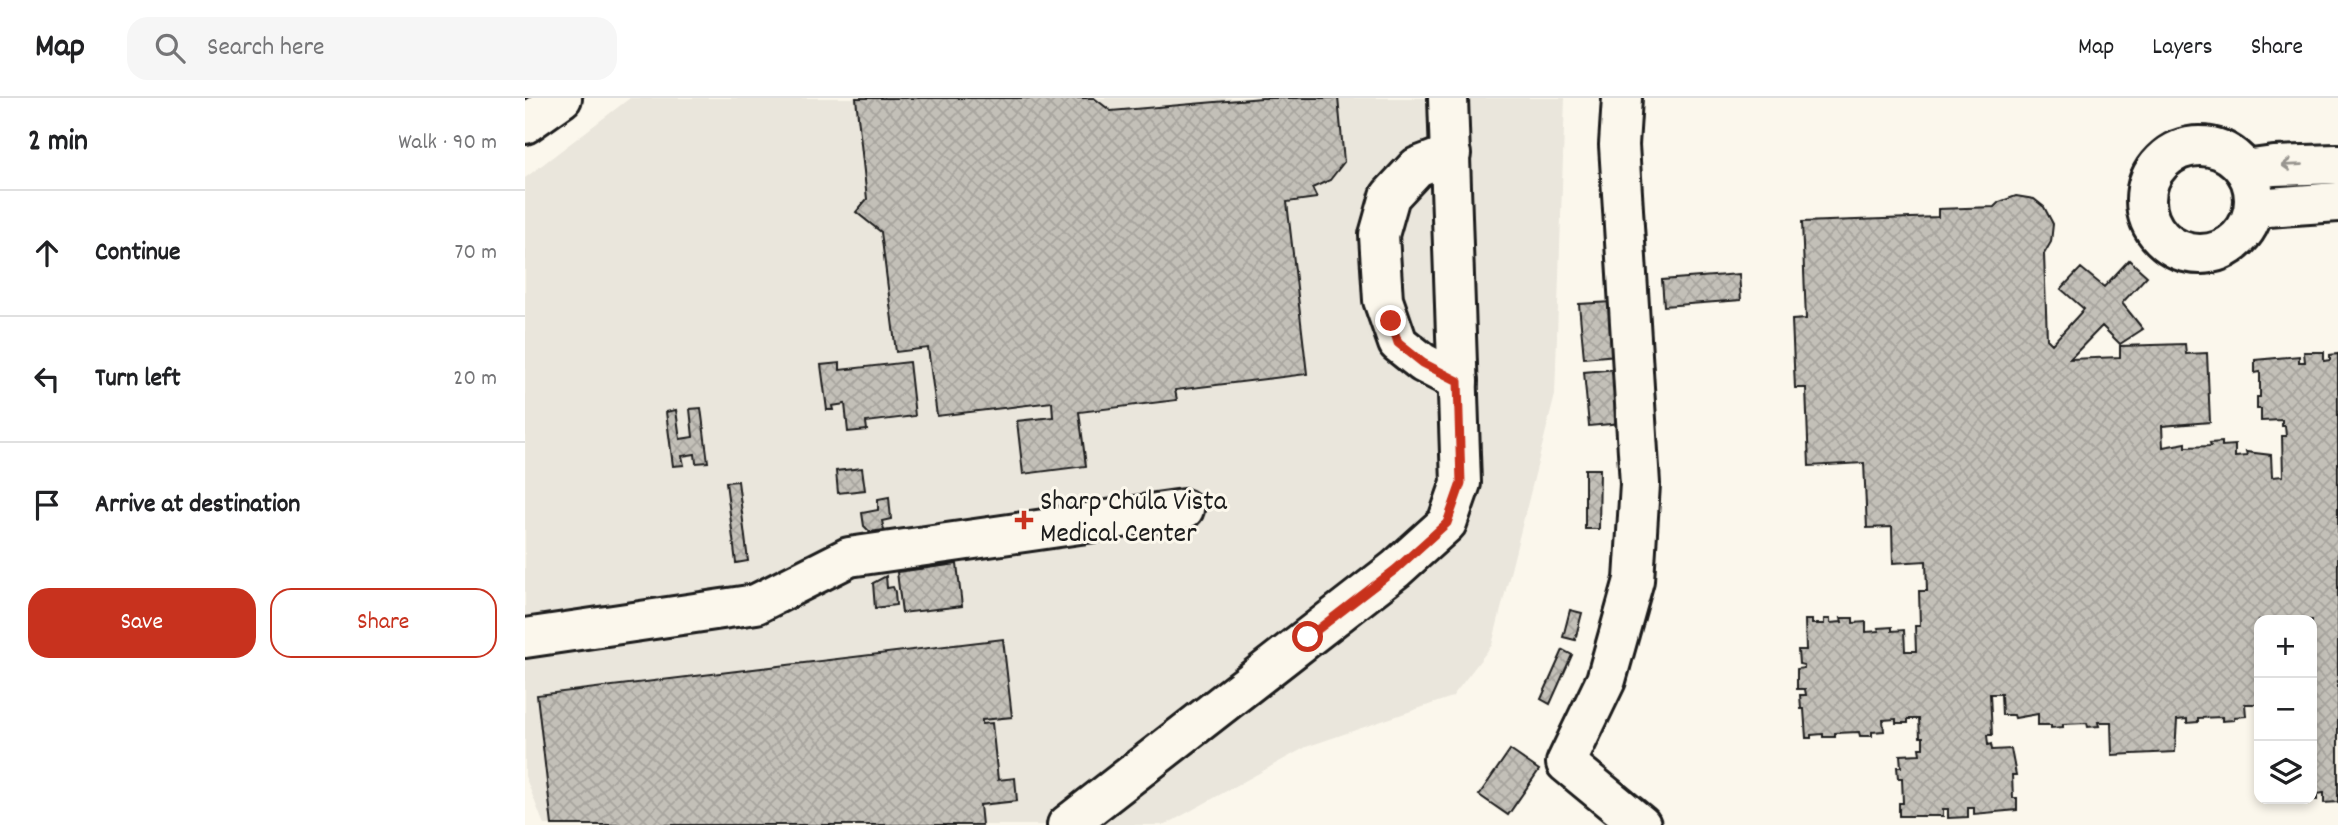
<!DOCTYPE html>
<html lang="en">
<head>
<meta charset="utf-8">
<style>
  :root { --surface:#fff; --page:#f6f6f6; --text:#202124; --muted:#757577; --line:#e0e0e0; --accent:#c8321e }
  body { margin:0; font-family:Dekko,sans-serif; background:var(--page); color:var(--text) }
  .controls { position:absolute; right:21px; bottom:21px; display:grid; overflow:hidden; border-radius:14px; box-shadow:0 4px 10px #0003 }
  .controls button { width:63px; height:63px; display:grid; place-items:center; padding:0; border:0; border-bottom:2px solid var(--line); background:var(--surface); color:var(--text); font:35px sans-serif }
  .stop { position:absolute; width:21px; height:21px; margin:-16px; border:5px solid #c8321e; border-radius:50%; background:#fff }
  .stop.end { background:#c8321e; border-color:#fff; box-shadow:0 2px 7px #0008 }
  .list { margin:0; padding:0; list-style:none }
  h2 { display:flex; justify-content:space-between; align-items:center; height:91px; margin:0; padding:0 28px; font-size:30px }
  h2 small { font-size:23px; font-weight:400; color:var(--muted) }
  .list li { display:grid; grid-template-columns:46px 1fr auto; gap:21px; align-items:center; box-sizing:border-box; height:126px; padding:0 28px; border-top:2px solid var(--line) }
  .list b { display:block; font-size:26px; white-space:nowrap }
  .list em { font-size:23px; font-style:normal; color:var(--muted) }
  .actions { display:flex; gap:14px; padding:21px 28px }
  .actions a { flex:1; padding:16px 0; border:2px solid var(--accent); border-radius:21px; text-align:center; font-size:24px; color:var(--accent) }
  .actions .main { background:var(--accent); color:#fff }
  .icon { flex:none; width:38px; height:38px; fill:none; stroke:currentColor; stroke-width:2; stroke-linecap:round; stroke-linejoin:round }
  .map { position:relative; flex:none; width:1813px; height:727px; overflow:hidden }
  header { display:flex; align-items:center; gap:42px; box-sizing:border-box; height:98px; padding:0 35px; background:var(--surface); border-bottom:2px solid var(--line) }
  header strong { font-size:33px }
  nav { display:flex; gap:38px; margin-inline-start:auto; font-size:24px }
  .search { width:490px; height:63px; background:var(--page); display:flex; align-items:center; gap:18px; box-sizing:border-box; padding:0 24px; border-radius:21px; color:var(--muted); font-size:26px }
  main { display:flex }
  aside { flex:1; background:var(--surface) }
  .map>svg:first-child { display:block }
  .built { fill:#eae6dc }
  .building { fill:url(#building-cross-hatch); stroke:#1c1c1c; stroke-width:2 }
  .lines { fill:none; stroke-linecap:round; stroke-linejoin:round }
  .minor-casing { stroke:#1c1c1c; stroke-width:44 }
  .minor { stroke:#fbf7ec; stroke-width:38 }
  .oneway { stroke:#97948e }
  .route { stroke:#c8321e; stroke-width:9 }
  .poi-dot { fill:#c8321e; stroke:#fbf7ec; stroke-width:2.5 }
  .labels { text-anchor:middle; dominant-baseline:central; stroke-width:6; stroke-linejoin:round; paint-order:stroke }
  .poi-label { font-size:28px; fill:#1c1c1c; stroke:#fbf7ec; text-anchor:start }
</style>
</head>
<body>
<header>
<strong>Map</strong>
<div class="search"><svg class="icon" aria-label="search" viewBox="0 0 24 24"><circle cx="10" cy="10" r="6"/><path d="M15 15l6 6"/></svg>Search here</div>
<nav><a>Map</a><a>Layers</a><a>Share</a></nav>
</header>
<main>
<aside>
<h2>2 min<small>Walk · 90 m</small></h2>
<ul class="list">
<li><svg class="icon" aria-label="ahead" viewBox="0 0 24 24"><path d="M12 20V5M6 11l6-6 6 6"/></svg><div><b>Continue</b></div><em>70 m</em></li>
<li><svg class="icon" aria-label="left" viewBox="0 0 24 24"><path d="M17 20v-9H6M10 6l-5 5 5 5"/></svg><div><b>Turn left</b></div><em>20 m</em></li>
<li><svg class="icon" aria-label="arrive" viewBox="0 0 24 24"><path d="M6 21V4h12l-3 4 3 4H6"/></svg><div><b>Arrive at destination</b></div></li>
</ul>
<div class="actions"><a class="main">Save</a><a>Share</a></div>
</aside>
<div class="map">
<svg width="1813" height="727" viewBox="0 0 1813 727">
  <defs>
    <pattern id="building-cross-hatch" width="8" height="8" patternUnits="userSpaceOnUse" patternTransform="scale(1.75)"><rect width="8" height="8" fill="#c3c0b8"/><path d="M0 0l8 8M0 8l8-8" fill="none" stroke="#a7a49e"/></pattern>
  </defs>
  <rect width="100%" height="100%" fill="#fbf7ec"/>
  <filter id="ink" filterUnits="userSpaceOnUse"><feTurbulence type="fractalNoise" baseFrequency=".0143" numOctaves="2"/><feDisplacementMap in="SourceGraphic" scale="14" xChannelSelector="R" yChannelSelector="G"/><feConvolveMatrix kernelMatrix="1 2 1 2 8 2 1 2 1" color-interpolation-filters="sRGB"/></filter>
  <g filter="url(#ink)">
    <polygon class="built" points="105,0 1040,0 1030,297 967,547 927,599 781,649 640,727 19,727 0,678 0,80"/>
    <g class="building">
      <polygon points="331,0 569,0 586,13 737,0 813,0 819,64 805,82 787,90 792,100 762,104 782,276 650,292 652,302 554,314 561,368 498,376 492,323 528,319 527,304 412,318 403,250 371,254 356,134 331,114 342,101"/>
      <polygon points="1491,98 1509,101 1519,109 1528,126 1526,144 1519,156 1522,241 1527,246 1559,211 1536,191 1556,170 1579,189 1604,162 1622,178 1597,205 1618,231 1595,246 1577,228 1545,261 1595,259 1595,248 1660,246 1661,256 1682,255 1685,324 1637,328 1638,349 1661,345 1661,349 1686,348 1685,345 1697,344 1697,348 1710,347 1710,359 1722,358 1721,354 1746,357 1747,379 1758,378 1757,338 1761,338 1760,328 1757,328 1757,322 1736,323 1736,311 1732,311 1732,299 1735,299 1735,274 1730,275 1730,262 1774,258 1774,264 1780,264 1779,254 1799,254 1799,263 1805,262 1805,257 1813,256 1813,704 1799,705 1799,695 1792,696 1792,702 1778,701 1787,701 1787,522 1734,522 1734,610 1732,606 1720,606 1721,618 1709,619 1709,622 1697,623 1697,619 1673,620 1673,624 1662,625 1662,621 1652,622 1650,654 1587,657 1586,624 1573,624 1574,628 1563,629 1562,625 1538,626 1538,629 1526,630 1526,627 1513,627 1513,616 1490,620 1489,617 1477,617 1476,596 1465,596 1467,637 1462,637 1463,647 1466,646 1467,652 1486,651 1491,677 1487,677 1488,700 1492,700 1492,712 1449,716 1449,710 1443,710 1443,719 1423,720 1423,711 1418,711 1418,718 1374,718 1374,705 1378,705 1377,680 1373,680 1372,669 1376,669 1375,657 1395,656 1394,650 1398,650 1398,639 1395,639 1394,621 1383,621 1383,625 1371,625 1371,621 1358,622 1359,633 1347,634 1347,638 1335,638 1334,634 1310,635 1310,639 1298,639 1298,636 1286,637 1286,640 1281,640 1279,611 1276,611 1275,597 1281,597 1280,591 1272,591 1272,571 1279,570 1279,567 1274,566 1273,552 1281,552 1280,522 1287,522 1287,526 1299,526 1299,521 1305,521 1305,525 1317,524 1316,520 1328,520 1328,525 1341,524 1341,534 1354,533 1353,530 1367,529 1367,533 1379,532 1380,553 1391,553 1390,528 1395,528 1394,493 1402,493 1401,463 1368,465 1367,429 1342,430 1339,365 1284,368 1281,290 1270,290 1267,222 1281,221 1277,124 1413,119 1413,111 1469,109 1474,104"/>
      <polygon points="1214,176 1216,202 1139,208 1137,182"/>
      <polygon points="1087,204 1092,257 1059,260 1054,206"/>
      <polygon points="384,264 390,318 341,324 342,332 323,334 320,306 307,308 308,312 302,312 296,267 315,265 315,272"/>
      <polygon points="1092,271 1097,325 1064,328 1059,274"/>
      <polygon points="176,310 183,364 171,365 170,356 157,358 159,367 148,368 141,314 151,312 155,341 168,339 165,311"/>
      <polygon points="337,370 340,392 313,395 311,373"/>
      <polygon points="1060,371 1075,371 1074,431 1060,431"/>
      <polygon points="213,383 223,463 211,465 201,384"/>
      <polygon points="364,399 366,421 357,423 359,432 345,434 339,428 337,415 353,412 353,401"/>
      <polygon points="432,466 437,508 377,515 372,474"/>
      <polygon points="361,478 362,490 368,489 370,494 371,507 350,510 348,485"/>
      <polygon points="1045,512 1057,515 1050,542 1038,539"/>
      <polygon points="478,541 487,619 457,622 457,626 467,625 473,682 490,680 492,703 455,707 457,727 27,727 12,597"/>
      <polygon points="1038,552 1047,557 1025,606 1016,601"/>
      <polygon points="985,652 1014,672 983,717 954,697"/>
    </g>
    <g class="lines">
      <g class="minor-casing">
        <g id="minor">
          <polyline points="1097,0 1094,47 1115,386 1109,482 1081,582 1041,665 1116,727"/>
          <polyline points="0,26 37,0"/>
          <circle cx="1675" cy="102" r="54"/>
          <polyline points="926,56 892,69 865,98 854,137 858,202 873,245 898,265 933,283"/>
          <polyline points="1720,72 1749,68 1813,66"/>
          <polyline points="1729,110 1813,104"/>
          <polyline points="0,540 231,506 324,459 659,411"/>
          <polyline points="542,727 871,471 922,425 936,385 923,0"/>
        </g>
      </g>
      <use href="#minor" class="minor"/>
    </g>
    <defs><path id="oneway-shaft" d="M-6 0H5M1.5-3L5.5 0L1.5 3" fill="none" stroke-width="1.6" stroke-linecap="round" stroke-linejoin="round" transform="scale(1.75)"/></defs>
    <use class="oneway" href="#oneway-shaft" transform="translate(1767 67) rotate(178)"/>
  </g>
  <g class="lines" filter="url(#ink)">
    <polyline class="route" points="783,539 871,471 922,425 936,385 933,283 898,265 873,245 866,223"/>
  </g>
  <path class="poi-dot" d="M495.5 411.5h7v7h7v7h-7v7h-7v-7h-7v-7h7z"/>
  <g class="labels">
    <g class="poi-label">
      <text x="515" y="406">Sharp Chula Vista<tspan x="515" dy="32">Medical Center</tspan></text>
    </g>
  </g>
</svg>
<div class="controls">
<button>+</button>
<button>−</button>
<button><svg class="icon" aria-label="layers" viewBox="0 0 24 24"><path d="M12 4l9 5-9 5-9-5zM3 14l9 5 9-5"/></svg></button>
</div>
<div class="stop" style="left:783px;top:539px"></div>
<div class="stop end" style="left:866px;top:223px"></div>
</div>
</main>
</body>
</html>
